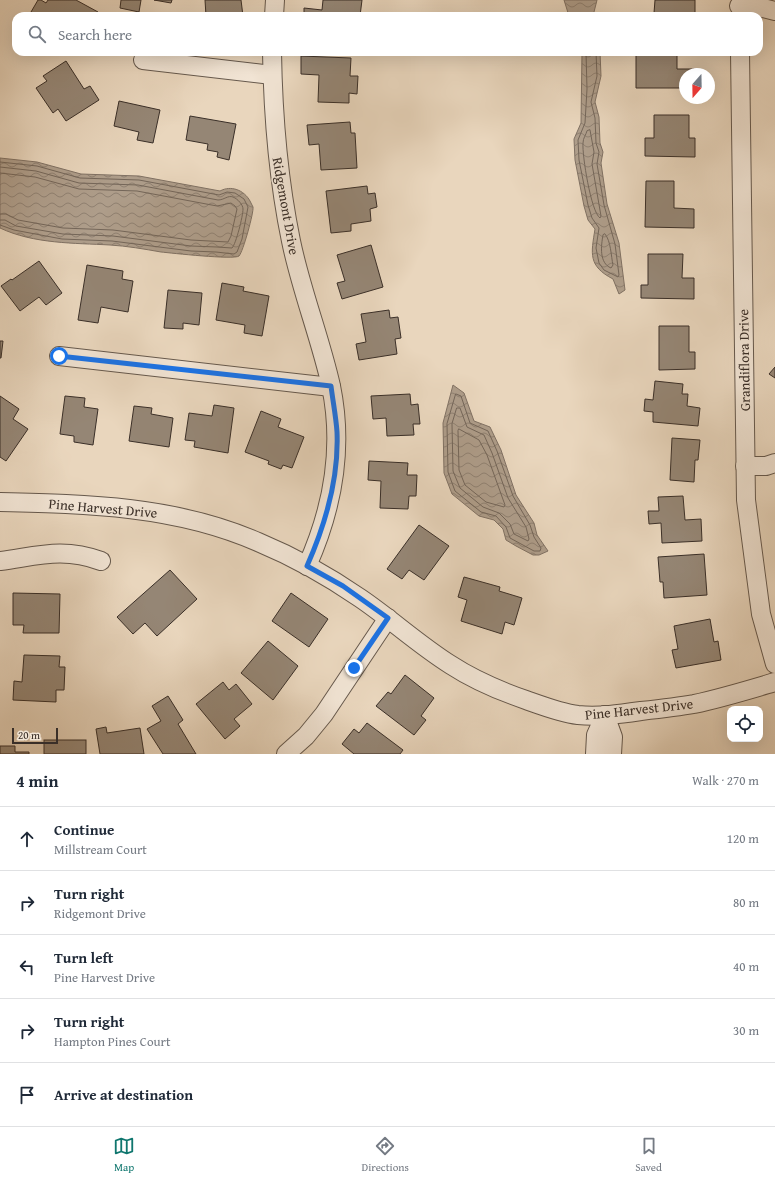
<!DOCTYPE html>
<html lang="en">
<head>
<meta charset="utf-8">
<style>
  :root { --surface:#fff; --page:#f2f2f3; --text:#1f2937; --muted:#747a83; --line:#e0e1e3; --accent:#0f766e }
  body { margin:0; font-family:"Gentium Book Plus",serif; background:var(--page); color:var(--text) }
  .controls { position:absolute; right:12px; bottom:12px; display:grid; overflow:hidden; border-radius:8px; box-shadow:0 4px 16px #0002 }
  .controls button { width:36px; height:36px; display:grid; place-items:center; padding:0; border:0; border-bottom:1px solid var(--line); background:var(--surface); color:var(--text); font:20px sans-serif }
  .compass { position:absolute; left:679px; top:68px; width:36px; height:36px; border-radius:50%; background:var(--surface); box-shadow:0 4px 16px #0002; rotate:200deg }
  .scale { position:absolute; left:12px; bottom:10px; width:46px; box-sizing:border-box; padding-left:4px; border:2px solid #3a2f28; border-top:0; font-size:11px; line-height:14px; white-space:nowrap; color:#3a2f28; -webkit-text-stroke:3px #f1e4d4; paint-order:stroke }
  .stop { position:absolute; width:12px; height:12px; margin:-9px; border:3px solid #1a73e8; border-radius:50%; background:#fff }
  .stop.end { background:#1a73e8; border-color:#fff; box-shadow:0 1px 4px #0008 }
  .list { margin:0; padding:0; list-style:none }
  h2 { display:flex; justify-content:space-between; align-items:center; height:52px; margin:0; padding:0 16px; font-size:17px }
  h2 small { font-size:13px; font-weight:400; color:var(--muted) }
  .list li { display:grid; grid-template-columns:26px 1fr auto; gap:12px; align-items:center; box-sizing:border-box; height:64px; padding:0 16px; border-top:1px solid var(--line) }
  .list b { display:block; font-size:15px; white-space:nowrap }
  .list p { margin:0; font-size:13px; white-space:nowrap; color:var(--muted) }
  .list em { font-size:13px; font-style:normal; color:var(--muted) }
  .icon { flex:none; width:22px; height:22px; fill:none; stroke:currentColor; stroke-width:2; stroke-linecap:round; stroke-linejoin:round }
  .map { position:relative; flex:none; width:775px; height:754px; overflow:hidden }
  .search { position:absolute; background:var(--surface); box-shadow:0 4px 16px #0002; left:12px; right:12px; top:12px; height:44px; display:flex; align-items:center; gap:10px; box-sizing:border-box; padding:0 14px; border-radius:12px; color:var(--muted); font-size:15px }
  .sheet { height:372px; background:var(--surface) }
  nav { display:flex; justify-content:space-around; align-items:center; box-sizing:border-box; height:56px; border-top:1px solid var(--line); background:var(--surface); font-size:11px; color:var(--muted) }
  nav a { display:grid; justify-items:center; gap:2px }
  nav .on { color:var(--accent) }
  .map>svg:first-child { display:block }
  .water { fill:url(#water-waves); stroke:#807163 }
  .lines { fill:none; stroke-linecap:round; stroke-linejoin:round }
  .shore { stroke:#746659; stroke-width:1 }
  .building { fill:#958675; stroke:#3a2f28 }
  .minor-casing { stroke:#66594d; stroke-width:20 }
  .minor { stroke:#f1e4d4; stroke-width:18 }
  .route { stroke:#1a73e8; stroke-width:5 }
  .labels { text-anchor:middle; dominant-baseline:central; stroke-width:3; stroke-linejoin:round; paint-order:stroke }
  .street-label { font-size:14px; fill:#3a2f28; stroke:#f1e4d4 }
</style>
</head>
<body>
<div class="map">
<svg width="775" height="754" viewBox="0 0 775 754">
  <defs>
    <pattern id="water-waves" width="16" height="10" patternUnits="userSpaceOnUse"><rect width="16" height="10" fill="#ae9d8a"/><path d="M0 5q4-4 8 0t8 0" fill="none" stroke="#8f8071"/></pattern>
  </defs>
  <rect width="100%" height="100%" fill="#e9d6bd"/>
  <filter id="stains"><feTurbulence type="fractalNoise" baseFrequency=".005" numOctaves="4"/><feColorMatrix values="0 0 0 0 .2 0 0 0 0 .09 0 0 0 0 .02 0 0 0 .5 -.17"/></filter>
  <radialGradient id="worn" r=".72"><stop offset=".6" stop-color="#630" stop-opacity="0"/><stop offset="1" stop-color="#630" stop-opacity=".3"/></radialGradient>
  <g class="water">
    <polygon points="564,0 597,0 593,16 569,16"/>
    <path d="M582,52H600L601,76L595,102L599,117L600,143L603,152L601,163L607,204L619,243L625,290L619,294L613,279C588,266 591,254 595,229L588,220L584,206L575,160L574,139L581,123Z"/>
    <path d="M0,158L37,162L81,174L139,176L220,191C231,185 244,190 250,201C251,203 252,205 253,207C254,212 243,252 239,256C234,260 171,253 161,252C144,249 127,246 110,245C74,243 34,244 0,228Z"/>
    <polygon points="453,385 464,393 474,421 490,427 501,450 516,495 534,523 537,535 548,551 539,555 533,555 516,546 506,540 503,529 494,520 479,516 452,494 444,473 443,423"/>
  </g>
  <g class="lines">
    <g class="shore">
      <polyline points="586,52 587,89 585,123 578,140 579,160 588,205 592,218 599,228 596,248 599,263 604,270 618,277 619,275 615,244 604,205 597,164 599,152 596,143 595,118 591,102 597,76 596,52"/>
      <path d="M590,130L594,152L592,164L601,216L600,218C591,212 582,155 583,143C583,138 586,135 587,131Z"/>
      <polyline points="0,162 37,166 80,178 139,180 219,195 227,192 235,193 244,199 248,207 242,239 237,252 234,254 216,252 191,251 112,241 62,239 14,230 0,225"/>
      <path d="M0,167L36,171L79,183L138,185L218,200C224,200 228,195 233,197C238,199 243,205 243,209C243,216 236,244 232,248L217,247L191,246L113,236L63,234L16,226L5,220H0"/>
      <polyline points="0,173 35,177 79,189 137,191 217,206 231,203 235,206 237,209 231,236 228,242 191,240 113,230 63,228 18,220 6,214 0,214"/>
      <path d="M605,234C611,241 611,256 613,265L611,268C599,263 601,246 603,235Z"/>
      <polygon points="456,394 461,396 470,423 488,431 497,451 513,496 530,525 534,537 541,548 540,551 534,551 510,538 506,527 496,516 481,512 455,491 448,472 447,424"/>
      <polygon points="457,408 460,408 467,427 484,435 492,453 508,498 526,527 529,539 528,541 514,534 510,524 499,513 483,507 460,488 453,471 452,424"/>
      <polygon points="459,429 479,440 487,455 505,505 504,507 486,502 465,485 459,470 458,431"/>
    </g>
  </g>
  <g class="building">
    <polygon points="38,0 41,0 46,3 48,0 76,0 98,12 96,16 38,16 31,12"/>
    <polygon points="121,0 141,0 139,12 120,8"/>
    <polygon points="154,0 172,0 171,3"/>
    <polygon points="205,0 241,0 243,16 206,16"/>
    <polygon points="323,0 362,0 360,16 304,16 304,8 322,10"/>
    <polygon points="655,0 695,0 695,15 654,13"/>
    <polygon points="636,52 677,52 677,69 694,69 694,74 685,74 685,88 636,88"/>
    <polygon points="301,56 351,58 350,76 358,76 357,94 349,93 349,103 318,102 319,75 301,74"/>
    <polygon points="66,61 84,89 90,86 99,100 66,121 58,109 53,113 36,88 47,81 43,76"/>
    <polygon points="119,101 160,110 153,143 137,140 139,132 114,126"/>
    <polygon points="654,115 689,115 689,138 695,138 695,157 645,156 645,138 654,138"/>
    <polygon points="190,116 236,124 229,160 217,157 218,152 207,150 208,144 186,140"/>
    <polygon points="350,122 351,133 355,133 357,168 321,170 319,144 309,145 307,125"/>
    <polygon points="646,181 674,181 674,208 694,209 694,228 645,227"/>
    <polygon points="367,186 368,194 375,193 377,207 370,209 371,221 351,224 351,231 331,233 326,191"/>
    <polygon points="371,245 383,287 342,299 337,283 345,281 337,255"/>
    <polygon points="648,254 683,254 682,278 694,278 694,299 641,298 641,285 648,285"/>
    <polygon points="39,261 62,293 46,305 39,297 20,311 1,286 11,279 12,280"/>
    <polygon points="87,265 123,271 122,279 133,281 128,312 101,307 98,323 78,320"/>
    <polygon points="222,283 244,287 243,291 269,296 262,336 244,333 245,325 216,320"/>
    <polygon points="168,290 202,293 199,325 183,323 183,329 164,328"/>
    <polygon points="389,310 390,318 398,317 401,338 395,339 397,354 359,360 356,344 366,342 361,314"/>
    <polygon points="659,326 689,326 689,352 695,352 695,369 659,370"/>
    <polygon points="0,341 3,341 1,358 0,358"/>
    <polygon points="775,367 775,378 769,374"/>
    <polygon points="655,381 683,384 682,394 688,394 687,406 700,408 698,426 653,422 653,412 644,411 645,399 653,400"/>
    <polygon points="410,394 411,405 418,404 420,424 413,424 414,435 387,436 386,418 373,419 371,396"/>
    <polygon points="0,396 19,409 13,419 28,429 6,461 0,457"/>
    <polygon points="65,396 85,398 84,407 98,409 93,445 74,442 74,436 60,434"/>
    <polygon points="214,405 234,408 228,453 194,447 195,441 185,440 189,413 212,416"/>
    <polygon points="134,406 152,408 151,414 173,418 169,447 129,441"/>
    <polygon points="261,411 281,419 278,427 304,437 292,468 283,465 281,469 268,464 269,461 245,452"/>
    <polygon points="672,438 700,440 698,460 695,460 694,482 670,480"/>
    <polygon points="369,461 408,463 407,475 417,475 416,496 409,496 408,509 380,508 381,481 368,480"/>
    <polygon points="683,496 685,520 701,519 702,541 662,543 661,523 649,524 648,511 659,511 658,497"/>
    <polygon points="419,525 449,546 424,580 409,570 402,579 387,569"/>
    <polygon points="704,554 707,595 664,598 663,582 660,582 658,557"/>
    <polygon points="170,570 197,599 157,636 145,623 133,634 117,617"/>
    <polygon points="464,577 500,587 499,591 522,598 514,625 505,622 502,634 461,621 467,600 458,597"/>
    <polygon points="13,593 60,594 59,633 23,633 24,625 13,625"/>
    <polygon points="291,593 328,619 309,647 272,621"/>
    <polygon points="710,619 714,642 718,641 721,660 676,668 672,650 678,649 674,626"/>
    <polygon points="268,641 298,666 273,700 241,673"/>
    <polygon points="24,655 60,656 59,667 65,667 64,690 56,690 56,702 13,700 14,681 22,682"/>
    <polygon points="405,675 434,698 421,716 426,720 414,735 376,706 388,692 391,694"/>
    <polygon points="223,682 229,690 236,684 252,704 234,719 240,726 225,739 196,704"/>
    <polygon points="168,696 183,720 178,724 196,754 163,754 147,729 161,721 152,706"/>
    <polygon points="367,723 403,750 400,754 354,754 342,744 354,729 359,733"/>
    <polygon points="106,727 107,733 140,728 144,754 100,754 96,729"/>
    <rect x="44" y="740" width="42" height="14"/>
    <polygon points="0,746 15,746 15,752 29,752 29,754 0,754"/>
  </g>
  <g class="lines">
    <g class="minor-casing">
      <g id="minor">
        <polyline points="739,6 763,8 775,11"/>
        <polyline points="274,16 275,0"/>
        <path d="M272,52C273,116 278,178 291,241C301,290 320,337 331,386C344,449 333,508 307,566"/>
        <polyline points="740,52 746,500 761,614 775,664"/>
        <polyline points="143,60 272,75"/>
        <polyline points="59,356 331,387"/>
        <polyline points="745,466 766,466 775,463"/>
        <path d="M0,502C88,504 176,506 258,542C294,557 328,576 360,598C391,619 419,645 451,665C474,680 500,691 526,700C543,706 561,713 578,715C599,717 620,714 641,711C659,709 677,707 694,704C722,698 748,690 775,682"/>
        <path d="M0,561C38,556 63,547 101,561"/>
        <polyline points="605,715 613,737 612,754"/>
        <polyline points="286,754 306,736 324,714 388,618"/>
        <polyline points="595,754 596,735 605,715"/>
      </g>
    </g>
    <use href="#minor" class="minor"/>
  </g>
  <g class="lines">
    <path class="route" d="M59,356L331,386C333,402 336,417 337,432C339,479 326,523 307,566L343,586L388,618L354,668"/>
  </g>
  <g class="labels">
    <g class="street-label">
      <text transform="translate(286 206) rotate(80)">Ridgemont Drive</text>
      <text transform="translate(744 360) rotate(-91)">Grandiflora Drive</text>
      <text transform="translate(103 508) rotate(5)">Pine Harvest Drive</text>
      <text transform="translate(639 709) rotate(-6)">Pine Harvest Drive</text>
    </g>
  </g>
  <rect width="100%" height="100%" filter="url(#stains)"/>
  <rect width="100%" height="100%" fill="url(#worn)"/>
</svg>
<div class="controls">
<button><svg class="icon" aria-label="locate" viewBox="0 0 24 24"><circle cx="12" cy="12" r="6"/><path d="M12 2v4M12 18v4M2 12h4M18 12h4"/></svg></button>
</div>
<svg class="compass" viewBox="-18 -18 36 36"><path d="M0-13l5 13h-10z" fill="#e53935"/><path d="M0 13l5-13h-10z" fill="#747a83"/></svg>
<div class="scale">20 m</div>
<div class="stop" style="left:59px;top:356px"></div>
<div class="stop end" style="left:354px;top:668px"></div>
<div class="search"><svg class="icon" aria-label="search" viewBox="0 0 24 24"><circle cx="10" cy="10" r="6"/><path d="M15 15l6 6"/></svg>Search here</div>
</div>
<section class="sheet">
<h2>4 min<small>Walk · 270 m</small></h2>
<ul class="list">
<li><svg class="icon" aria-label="ahead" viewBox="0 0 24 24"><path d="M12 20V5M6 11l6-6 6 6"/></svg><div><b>Continue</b><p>Millstream Court</p></div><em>120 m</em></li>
<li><svg class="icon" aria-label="right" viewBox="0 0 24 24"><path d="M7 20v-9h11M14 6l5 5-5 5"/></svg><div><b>Turn right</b><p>Ridgemont Drive</p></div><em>80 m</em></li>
<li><svg class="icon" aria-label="left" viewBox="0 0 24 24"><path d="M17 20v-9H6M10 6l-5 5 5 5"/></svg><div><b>Turn left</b><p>Pine Harvest Drive</p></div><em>40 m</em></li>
<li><svg class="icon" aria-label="right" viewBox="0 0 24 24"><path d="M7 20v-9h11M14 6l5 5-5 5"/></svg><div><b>Turn right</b><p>Hampton Pines Court</p></div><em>30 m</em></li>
<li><svg class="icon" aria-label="arrive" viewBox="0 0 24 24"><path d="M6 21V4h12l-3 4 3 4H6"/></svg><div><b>Arrive at destination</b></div></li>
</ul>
</section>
<nav>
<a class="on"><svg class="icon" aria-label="map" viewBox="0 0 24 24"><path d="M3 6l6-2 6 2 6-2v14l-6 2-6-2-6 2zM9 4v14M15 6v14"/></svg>Map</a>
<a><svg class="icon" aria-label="directions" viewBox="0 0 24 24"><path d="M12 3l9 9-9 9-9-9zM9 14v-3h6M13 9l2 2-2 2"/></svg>Directions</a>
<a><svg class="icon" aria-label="saved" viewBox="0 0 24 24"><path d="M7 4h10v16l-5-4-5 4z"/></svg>Saved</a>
</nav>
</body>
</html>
